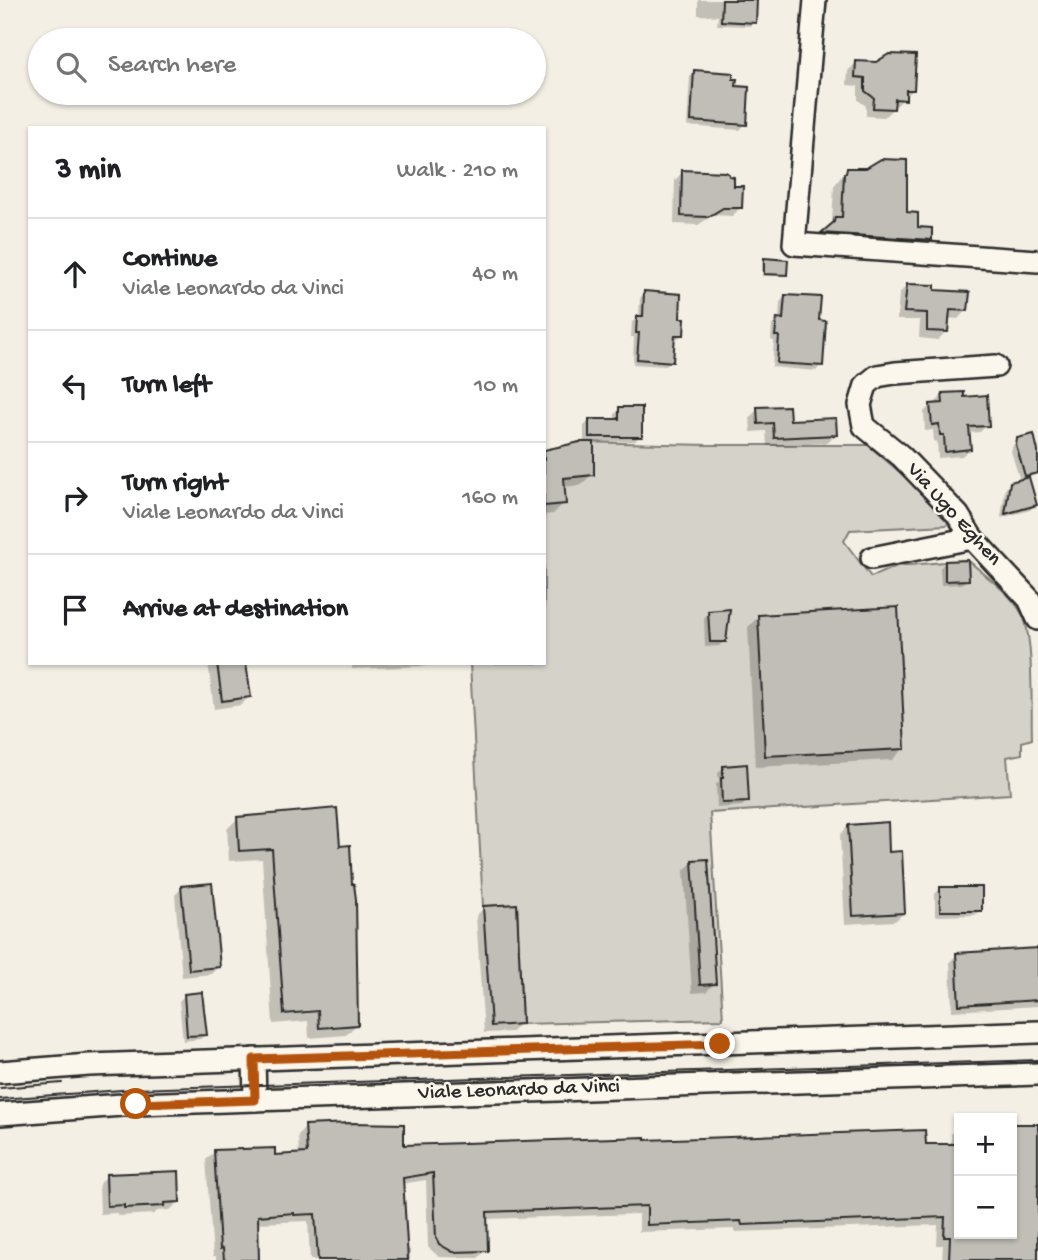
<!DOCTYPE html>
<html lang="en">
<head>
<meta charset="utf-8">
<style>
  :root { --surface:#fff; --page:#f2f2f2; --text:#202124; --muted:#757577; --line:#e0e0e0 }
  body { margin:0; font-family:"Gochi Hand",sans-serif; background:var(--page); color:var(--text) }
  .controls { position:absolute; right:21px; bottom:21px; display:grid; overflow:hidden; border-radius:0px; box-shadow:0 2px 5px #0004 }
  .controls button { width:63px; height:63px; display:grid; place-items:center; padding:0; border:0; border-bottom:2px solid var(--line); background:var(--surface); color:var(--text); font:35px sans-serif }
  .stop { position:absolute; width:21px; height:21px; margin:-16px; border:5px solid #b45309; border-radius:50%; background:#fff }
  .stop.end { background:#b45309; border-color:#fff; box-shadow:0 2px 7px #0008 }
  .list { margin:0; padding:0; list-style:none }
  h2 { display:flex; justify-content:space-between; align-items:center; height:91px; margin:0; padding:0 28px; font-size:30px }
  h2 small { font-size:23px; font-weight:400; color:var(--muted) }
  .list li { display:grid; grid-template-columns:46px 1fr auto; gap:21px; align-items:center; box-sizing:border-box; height:112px; padding:0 28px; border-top:2px solid var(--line) }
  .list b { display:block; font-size:26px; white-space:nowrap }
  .list p { margin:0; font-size:23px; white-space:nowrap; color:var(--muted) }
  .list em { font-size:23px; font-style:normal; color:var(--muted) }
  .icon { flex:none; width:38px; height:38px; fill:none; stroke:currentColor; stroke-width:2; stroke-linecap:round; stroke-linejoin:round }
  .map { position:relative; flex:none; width:1038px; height:1260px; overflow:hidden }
  .search { position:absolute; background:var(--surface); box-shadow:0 2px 5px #0004; left:28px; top:28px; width:518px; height:77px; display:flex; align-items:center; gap:18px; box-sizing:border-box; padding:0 24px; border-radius:38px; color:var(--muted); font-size:26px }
  .panel { position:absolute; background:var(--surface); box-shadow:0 2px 5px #0004; left:28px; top:126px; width:518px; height:539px; border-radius:0px }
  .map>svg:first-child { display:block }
  .green { fill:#d5d2c9; stroke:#807e7a; stroke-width:2 }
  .shadow { fill:#0003 }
  .building { fill:#c0beb6; stroke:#2b2b2b; stroke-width:2 }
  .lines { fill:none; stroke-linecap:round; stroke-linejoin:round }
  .minor-casing { stroke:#2b2b2b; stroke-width:26 }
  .minor { stroke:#fbf7ec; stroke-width:21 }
  .tram { stroke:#2b2b2b; stroke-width:2 }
  .route { stroke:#b45309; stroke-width:9 }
  .labels { text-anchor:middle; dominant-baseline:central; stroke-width:5; stroke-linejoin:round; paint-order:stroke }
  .street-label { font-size:21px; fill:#2b2b2b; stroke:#fbf7ec }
</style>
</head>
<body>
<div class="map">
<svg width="1038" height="1260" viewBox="0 0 1038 1260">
  <rect width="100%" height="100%" fill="#f3efe4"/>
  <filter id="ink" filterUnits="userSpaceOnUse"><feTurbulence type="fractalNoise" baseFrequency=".0143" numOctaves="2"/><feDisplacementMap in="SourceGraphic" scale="14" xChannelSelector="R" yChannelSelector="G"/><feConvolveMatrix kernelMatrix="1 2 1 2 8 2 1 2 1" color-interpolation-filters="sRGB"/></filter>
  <g filter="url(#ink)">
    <path class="green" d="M578,442L708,445H868L951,516L947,525L850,530L844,541L871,577L897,566L968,560C985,576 1011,593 1022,614C1034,635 1031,711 1032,739L1022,742V754L1007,757L1010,794L710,813L723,1019L522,1024L517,905L483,906L470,663H544V451L578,445Z"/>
    <g class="shadow">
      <polygon points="698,0 755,0 754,22 750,26 717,25 718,16 698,15"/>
      <polygon points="856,63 913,90 884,117 866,116 866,106 858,100 858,86 847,85 848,71"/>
      <polygon points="695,72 735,88 745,124 740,130 687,126 690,77"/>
      <polygon points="847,169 905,214 916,229 930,240 919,251 813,243 832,222 834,186"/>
      <polygon points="683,172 732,187 740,208 732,216 713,215 698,225 674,224 675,180"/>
      <polygon points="764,260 785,274 783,276 762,276 762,262"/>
      <polygon points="907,285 933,292 966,310 958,319 947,318 946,331 938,340 919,338 920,320 897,320 899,294"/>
      <polygon points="645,293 678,319 682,334 677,339 673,339 671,361 666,366 633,364 634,337 631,337 632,322 639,317 640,298"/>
      <polygon points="785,297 817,322 821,365 816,371 772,367 774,341 771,340 772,325 779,320 780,302"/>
      <polygon points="943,395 962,399 987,425 980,432 968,433 969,449 962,456 938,458 937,441 934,442 933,430 925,431 924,412 931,405 936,405 936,402"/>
      <polygon points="620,409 640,436 635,441 592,442 592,474 581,485 563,487 564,503 553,514 544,515 544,452 584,444 584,426 589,421 615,421 615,414"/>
      <polygon points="758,409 788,422 835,435 827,443 767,446 766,431 751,432 750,417"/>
      <polygon points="1018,439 1038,460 1038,473 1028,478 1035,505 1030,510 1001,518 1005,489 1011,483 1020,481 1011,451 1013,445"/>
      <polygon points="945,562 967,579 962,584 941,585 940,568"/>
      <polygon points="709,612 724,641 719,646 705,647 704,618"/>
      <polygon points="759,616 903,749 892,760 755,767 748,627"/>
      <polygon points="208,663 244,663 249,697 241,705 214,709"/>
      <polygon points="352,663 429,663 426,666 352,669"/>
      <polygon points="724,767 748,801 742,806 717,808 716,784 719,782 718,773"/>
      <polygon points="336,809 357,1024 346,1035 309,1038 308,1021 273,1024 262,859 229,861 227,829 238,818"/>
      <polygon points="848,826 888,854 904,913 895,921 845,924 840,835"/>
      <polygon points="693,862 714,984 706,992 692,993 684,870"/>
      <polygon points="182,888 218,967 211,974 182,977 175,895"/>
      <polygon points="940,889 980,910 975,915 935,916 935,894"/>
      <polygon points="484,908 520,1023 512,1032 484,1033 476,916"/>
      <polygon points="1038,948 1038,1006 952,1011 950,962 957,954"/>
      <polygon points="184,996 206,1034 200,1039 183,1041 179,1001"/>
      <polygon points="959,1126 959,1234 1012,1234 1012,1126 1038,1126 1038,1260 942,1260 943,1245 937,1245 938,1225 734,1232 734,1229 639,1232 639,1214 485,1219 486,1250 478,1258 439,1257 428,1247 426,1180 401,1184 406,1250 410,1249 410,1260 310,1260 308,1221 257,1223 258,1260 216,1260 216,1256 213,1256 206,1160 214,1152 274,1157 299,1155 298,1135 306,1127 402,1147 643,1142 951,1146 951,1134"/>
      <polygon points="107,1176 179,1202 170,1210 157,1211 154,1214 117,1216 117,1213 100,1214 99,1184"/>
    </g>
    <g class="building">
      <polygon points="722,0 757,0 756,23 721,21"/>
      <polygon points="889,54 916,55 914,90 906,90 906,100 895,99 894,109 873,108 874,98 865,91 865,78 855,77 856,61 876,62"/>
      <polygon points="694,70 733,73 733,79 737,79 736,86 749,87 747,125 691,121"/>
      <polygon points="881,159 907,160 907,212 918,213 918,227 932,228 932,240 821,233 834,222 835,217 842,217 844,173 846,173 847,168 866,168"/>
      <polygon points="682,170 725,172 729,174 729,176 734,177 734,186 743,186 742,208 723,208 708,217 681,216"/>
      <polygon points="764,258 788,260 787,275 764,274"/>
      <polygon points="907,284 935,285 935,290 970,292 968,311 950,310 948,332 927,331 927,313 904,312"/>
      <polygon points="644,291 681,294 680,318 685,318 684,335 675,335 673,362 637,359 639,333 636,333 637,316 643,316"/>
      <polygon points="785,295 821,297 819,320 826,321 823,366 777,363 779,336 775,336 777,318 783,319"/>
      <polygon points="964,392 964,397 987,395 989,426 969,427 971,449 945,452 944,435 940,435 939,424 932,425 930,404 943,403 942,393"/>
      <polygon points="789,406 790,420 836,418 837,435 774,438 773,423 758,424 757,407"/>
      <polygon points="619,407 642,407 642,437 589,437 589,419 619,419"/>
      <polygon points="1034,434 1038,451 1038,473 1025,476 1016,445 1017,438"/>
      <polygon points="580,442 594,442 594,475 564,478 566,504 544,506 544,450"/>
      <polygon points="1029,477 1037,505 1005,514 1010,482"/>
      <polygon points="968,560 969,580 945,581 945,561"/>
      <polygon points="898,607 905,749 765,756 758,615"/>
      <polygon points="730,609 726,642 710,642 708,611"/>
      <polygon points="217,663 246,663 251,697 222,701"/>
      <polygon points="747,764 749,802 722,803 721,778 723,778 723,766"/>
      <polygon points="337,808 340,846 350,845 352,884 354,884 356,899 358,1025 319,1028 318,1011 284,1014 272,849 239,851 237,817"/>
      <polygon points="888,822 889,852 902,851 905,913 853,916 848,825"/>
      <polygon points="708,859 716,984 700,985 692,860"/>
      <polygon points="212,883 220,967 189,970 181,886"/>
      <rect x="940" y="887" width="42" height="24"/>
      <polygon points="517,904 522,1024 491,1026 483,906"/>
      <polygon points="1038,948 1038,1000 959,1005 956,953"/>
      <polygon points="202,992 207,1035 187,1036 184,994"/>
      <polygon points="351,1123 404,1124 404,1145 645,1137 645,1140 925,1130 926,1144 959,1144 959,1234 1012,1234 1012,1124 1038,1124 1038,1260 949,1260 950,1237 944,1237 945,1217 742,1225 741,1221 647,1225 647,1206 487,1212 488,1251 453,1252 439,1244 436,1238 433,1173 403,1178 408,1260 318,1260 315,1214 294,1215 294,1213 258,1216 259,1260 224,1260 223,1248 220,1249 214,1150 275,1148 275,1155 307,1153 305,1125"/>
      <polygon points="179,1171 180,1202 164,1203 164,1206 124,1208 124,1205 107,1206 106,1174"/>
    </g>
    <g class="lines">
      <g class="minor-casing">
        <g id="minor">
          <polyline points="815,0 794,244 1038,261"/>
          <polyline points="996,366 895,373 877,376 866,385 860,405 864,426 901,456 958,515 972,538 1029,599 1038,619"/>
          <polyline points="872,558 972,538"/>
          <polyline points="254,1059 255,1100"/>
          <polyline points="0,1072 89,1065 1038,1032"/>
          <polyline points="0,1114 136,1104 1038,1074"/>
        </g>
      </g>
      <use href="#minor" class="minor"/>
      <g class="tram">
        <polyline points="0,1088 62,1083"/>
        <polyline points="0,1099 135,1089 1038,1060"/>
      </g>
    </g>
  </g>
  <g class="lines" filter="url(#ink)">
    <polyline class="route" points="136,1104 255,1100 254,1059 720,1044"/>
  </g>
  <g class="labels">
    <g class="street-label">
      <text transform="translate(953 515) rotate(48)">Via Ugo Eghen</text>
      <text transform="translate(519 1091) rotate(-2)">Viale Leonardo da Vinci</text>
    </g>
  </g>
</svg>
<div class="controls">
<button>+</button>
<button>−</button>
</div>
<div class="stop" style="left:136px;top:1104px"></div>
<div class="stop end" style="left:720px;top:1044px"></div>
<div class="search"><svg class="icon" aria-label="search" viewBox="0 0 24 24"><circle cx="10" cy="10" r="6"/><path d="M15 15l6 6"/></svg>Search here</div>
<section class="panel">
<h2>3 min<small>Walk · 210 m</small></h2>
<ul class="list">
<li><svg class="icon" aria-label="ahead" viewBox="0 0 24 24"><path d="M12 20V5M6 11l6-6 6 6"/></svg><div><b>Continue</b><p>Viale Leonardo da Vinci</p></div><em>40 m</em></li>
<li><svg class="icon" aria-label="left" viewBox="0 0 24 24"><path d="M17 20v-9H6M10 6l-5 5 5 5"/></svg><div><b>Turn left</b></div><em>10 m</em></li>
<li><svg class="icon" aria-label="right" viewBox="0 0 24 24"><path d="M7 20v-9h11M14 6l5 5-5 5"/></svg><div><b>Turn right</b><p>Viale Leonardo da Vinci</p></div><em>160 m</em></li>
<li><svg class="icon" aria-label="arrive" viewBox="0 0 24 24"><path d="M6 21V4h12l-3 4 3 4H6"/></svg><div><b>Arrive at destination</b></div></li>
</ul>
</section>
</div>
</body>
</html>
